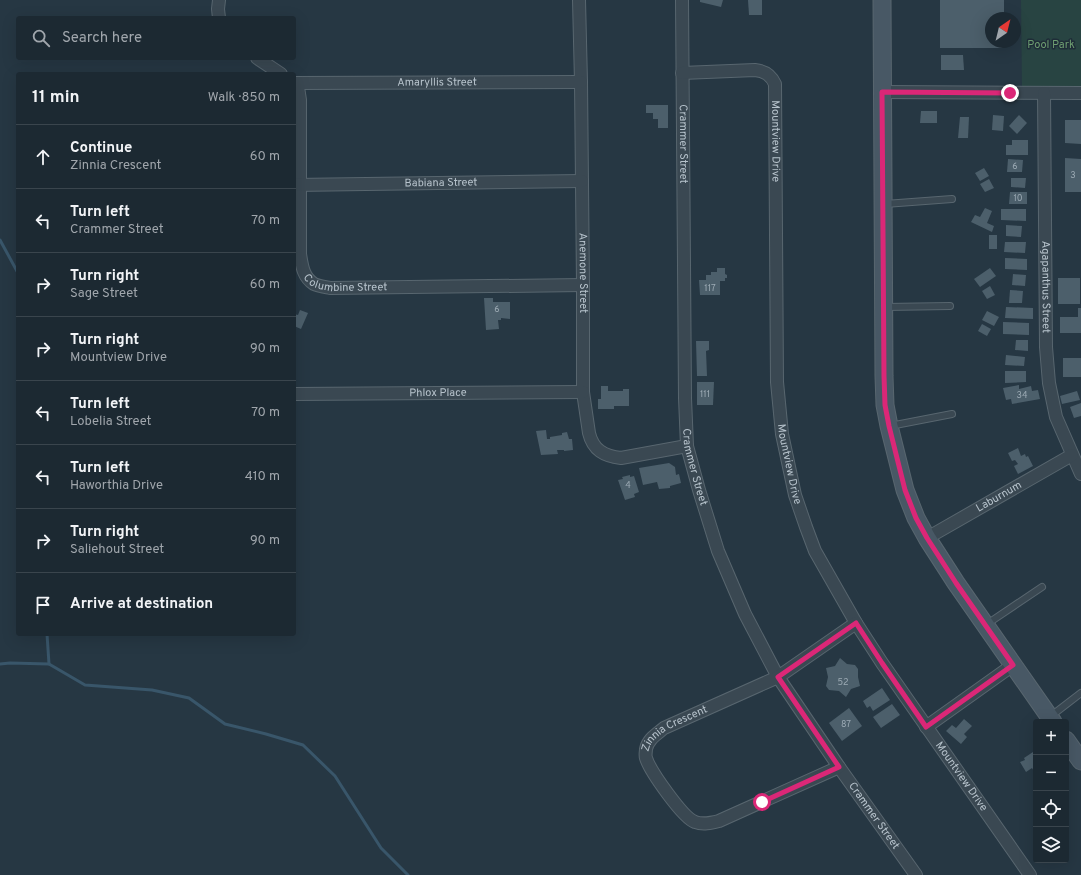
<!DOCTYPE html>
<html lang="en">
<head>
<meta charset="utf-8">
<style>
  :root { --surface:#1c2932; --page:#25313a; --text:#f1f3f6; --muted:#a0a6ac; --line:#3a454d }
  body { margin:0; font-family:Overpass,sans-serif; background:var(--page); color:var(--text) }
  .controls { position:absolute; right:12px; bottom:12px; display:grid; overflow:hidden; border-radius:4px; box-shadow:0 4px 16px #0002 }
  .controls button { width:36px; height:36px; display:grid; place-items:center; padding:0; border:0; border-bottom:1px solid var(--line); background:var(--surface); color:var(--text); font:20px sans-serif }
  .compass { position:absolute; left:985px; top:12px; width:36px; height:36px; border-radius:50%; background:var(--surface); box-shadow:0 4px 16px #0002; rotate:35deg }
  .stop { position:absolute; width:12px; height:12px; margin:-9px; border:3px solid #db2777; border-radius:50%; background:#fff }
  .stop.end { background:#db2777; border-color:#fff; box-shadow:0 1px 4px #0008 }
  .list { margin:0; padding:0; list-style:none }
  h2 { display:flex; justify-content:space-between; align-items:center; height:52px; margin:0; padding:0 16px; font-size:17px }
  h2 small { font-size:13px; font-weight:400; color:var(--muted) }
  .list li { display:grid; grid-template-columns:26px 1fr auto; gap:12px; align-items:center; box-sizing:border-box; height:64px; padding:0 16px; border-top:1px solid var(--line) }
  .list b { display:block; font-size:15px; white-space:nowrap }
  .list p { margin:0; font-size:13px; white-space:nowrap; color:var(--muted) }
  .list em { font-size:13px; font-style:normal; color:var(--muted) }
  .icon { flex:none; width:22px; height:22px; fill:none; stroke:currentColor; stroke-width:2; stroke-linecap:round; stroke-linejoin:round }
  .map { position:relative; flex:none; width:1081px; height:875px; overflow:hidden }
  .search { position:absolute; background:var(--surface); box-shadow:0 4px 16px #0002; left:16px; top:16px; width:280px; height:44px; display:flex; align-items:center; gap:10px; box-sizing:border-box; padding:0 14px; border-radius:4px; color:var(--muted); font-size:15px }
  .panel { position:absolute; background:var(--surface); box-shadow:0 4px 16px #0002; left:16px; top:72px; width:280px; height:564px; border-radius:4px }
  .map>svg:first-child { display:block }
  .green { fill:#284442 }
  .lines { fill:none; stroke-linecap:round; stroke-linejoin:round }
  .stream { stroke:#39566a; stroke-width:3 }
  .building { fill:#4c5f6b }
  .lane-casing { stroke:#58666f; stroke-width:8 }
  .street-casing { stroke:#58666f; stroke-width:14 }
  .secondary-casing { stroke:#58666f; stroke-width:19 }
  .lane { stroke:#3a4852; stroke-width:6 }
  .street { stroke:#3a4852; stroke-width:12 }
  .secondary { stroke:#485865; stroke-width:17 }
  .route { stroke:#db2777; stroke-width:5 }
  .labels { text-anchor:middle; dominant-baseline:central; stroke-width:3; stroke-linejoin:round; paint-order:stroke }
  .number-label { font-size:9px; fill:#9caab4 }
  .park-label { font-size:11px; fill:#6e9e71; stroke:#1f2d38 }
  .street-label { font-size:11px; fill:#b7c3cc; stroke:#1f2d38 }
</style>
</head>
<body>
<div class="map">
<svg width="1081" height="875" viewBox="0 0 1081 875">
  <rect width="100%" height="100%" fill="#263743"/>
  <polygon class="green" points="1021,0 1081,0 1081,91 1022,91"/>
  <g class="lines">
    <g class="stream">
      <polyline points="0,240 18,273"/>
      <polyline points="47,634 49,664"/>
      <polyline points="0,664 10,663 49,664 85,685 152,690 189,698 225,724 266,734 303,745 335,776 381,848 408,875"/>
    </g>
  </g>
  <g class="building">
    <polygon points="700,0 723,0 721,7 700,2"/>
    <polygon points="748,0 762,0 762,15 749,15"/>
    <polygon points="940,0 1004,0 1004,18 991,18 991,42 1004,42 1004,48 940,48"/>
    <polygon points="941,55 963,55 964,70 941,70"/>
    <polygon points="646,105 668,105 668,128 658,128 658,119 653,119 653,113 646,113"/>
    <polygon points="921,111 937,111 937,123 920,123"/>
    <polygon points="993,115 1004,116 1003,131 992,130"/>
    <polygon points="1019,115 1027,123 1017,134 1009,126"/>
    <polygon points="960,117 969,117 968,138 958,138"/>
    <polygon points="1065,120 1081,120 1081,144 1065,143"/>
    <polygon points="1012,140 1028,140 1028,155 1006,155 1006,145 1012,145"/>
    <polygon points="1065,158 1081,159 1081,192 1065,192"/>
    <polygon points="1008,159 1023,160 1022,172 1007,172"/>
    <polygon points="984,168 989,176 980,181 975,173"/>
    <polygon points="1011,178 1026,178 1025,188 1011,187"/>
    <polygon points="989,179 994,188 985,192 980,184"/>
    <polygon points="1010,192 1027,192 1027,204 1009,204"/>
    <polygon points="985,208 992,211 987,223 994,226 992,232 971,222 975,215 980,217"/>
    <polygon points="1001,209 1026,209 1026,221 1001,220"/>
    <polygon points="1006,225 1022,226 1021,237 1006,236"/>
    <rect x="989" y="235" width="8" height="14"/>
    <polygon points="1005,242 1026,242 1025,253 1004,252"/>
    <polygon points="1005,258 1027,259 1027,270 1005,269"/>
    <polygon points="717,268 725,268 725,274 727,275 727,278 725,278 725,281 720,281 720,295 700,295 699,280 706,280 706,275 711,275 711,272 717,272"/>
    <polygon points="990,268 996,276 980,287 974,279"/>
    <polygon points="1013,274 1026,275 1025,286 1012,285"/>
    <rect x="1058" y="278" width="22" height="26"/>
    <polygon points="990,286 995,295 987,299 982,291"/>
    <polygon points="1010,290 1023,291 1022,303 1009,303"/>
    <polygon points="484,298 493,298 493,302 510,302 510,319 501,318 501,320 498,320 499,329 486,330"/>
    <polygon points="1006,307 1033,308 1033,319 1005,318"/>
    <polygon points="1078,308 1081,308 1081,333 1060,333 1060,317 1078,317"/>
    <polygon points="300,310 308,313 301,329 294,326 294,314 298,315"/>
    <polygon points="987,311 999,317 994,326 982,320"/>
    <polygon points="1003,322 1029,323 1029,335 1003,334"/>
    <polygon points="982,324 991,329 987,336 978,331"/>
    <polygon points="1016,340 1028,340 1028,351 1015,350"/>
    <polygon points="696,341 709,341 709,350 706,351 707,376 697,376"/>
    <polygon points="1006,355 1025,357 1024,366 1005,365"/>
    <rect x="1063" y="358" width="18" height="19"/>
    <polygon points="1005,371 1026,371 1026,382 1005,383"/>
    <polygon points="697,382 714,382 713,405 697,405"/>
    <polygon points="1019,385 1019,389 1031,386 1032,391 1038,390 1040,399 1012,404 1011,399 1006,400 1003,388"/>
    <polygon points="601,386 608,386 608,391 623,391 623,389 629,389 629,406 614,406 614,409 598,409 598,399 601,399"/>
    <polygon points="1077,391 1080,400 1062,404 1060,396"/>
    <polygon points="1081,403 1081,416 1074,418 1070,407"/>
    <polygon points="546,430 547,439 550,439 550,437 562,435 562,433 567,432 569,439 572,439 573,450 564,451 564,450 557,450 558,454 541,455 536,431"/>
    <polygon points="1018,448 1021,456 1025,454 1026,457 1028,456 1033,466 1018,474 1014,466 1018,464 1015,460 1012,461 1008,453"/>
    <polygon points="669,463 675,467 676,475 679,474 681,483 670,486 670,488 659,489 657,482 643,485 639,468"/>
    <polygon points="630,475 630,477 634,476 639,492 634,494 635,497 625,500 618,480 623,479 622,477"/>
    <polygon points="840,658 847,664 855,665 858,669 858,677 860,686 851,689 846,697 839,691 829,690 826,686 828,677 826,668 835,666"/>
    <polygon points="882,688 890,700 873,711 870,706 867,708 863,701"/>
    <polygon points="892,704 900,715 881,728 873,717"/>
    <polygon points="849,708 862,726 842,741 829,723"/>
    <polygon points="964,719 972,726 964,734 967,737 961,744 946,731 952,725 956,728"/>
    <polygon points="1036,750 1036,775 1032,768 1026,772 1020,762 1025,760 1024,758"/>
  </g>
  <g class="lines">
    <g class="lane-casing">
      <g id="lane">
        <polyline points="885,204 952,199"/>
        <polyline points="885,307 950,306"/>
        <polyline points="890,426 952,414"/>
        <polyline points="987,624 1042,587"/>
        <polyline points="1051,716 1081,693"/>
      </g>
    </g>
    <g class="street-casing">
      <g id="street">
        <path id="s1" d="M579,0L581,82L583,285V392L589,433C593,450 604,456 621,458L687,446"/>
        <path id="s2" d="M682,0L685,398L687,446L699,490L718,551L745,614L778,677L839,767L916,875"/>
        <polyline points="219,18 218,9 219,0"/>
        <polyline points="257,58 281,74"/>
        <path id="s3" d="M682,73L755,70C765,71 771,75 775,84L777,382L782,434L795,495L806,527L815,551L856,623L882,663L1030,875"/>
        <path id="s4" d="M294,83L298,87L300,100V254C302,266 303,277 314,284C318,286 325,287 330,288L583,285"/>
        <path id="s5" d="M294,83L581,82"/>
        <polyline points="882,92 1081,93"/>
        <path id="s6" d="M1044,93L1046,347L1049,383L1056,417L1081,474"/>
        <path id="s7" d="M294,185L582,181"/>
        <path id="s8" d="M294,394L583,392"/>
        <path id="s9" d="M927,538L1072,455"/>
        <polyline points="926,727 1013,665"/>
        <path id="s10" d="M839,767L719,821C711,823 703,825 695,822C683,818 650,771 646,758C645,755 646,751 646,749C648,739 657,734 664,728L778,677L856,623"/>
      </g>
    </g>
    <g class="secondary-casing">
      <g id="secondary">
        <polyline points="882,0 884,376 885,405 889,426 905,490 916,518 927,538 956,583 1053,722"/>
        <polyline points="1066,740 1081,761"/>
      </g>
    </g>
    <use href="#lane" class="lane"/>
    <use href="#street" class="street"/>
    <use href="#secondary" class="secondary"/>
  </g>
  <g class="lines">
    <polyline class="route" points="762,802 839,767 778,677 856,623 882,663 926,727 1013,665 956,583 927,538 916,518 905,490 889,426 885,405 884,376 882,92 1010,93"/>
  </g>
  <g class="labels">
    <g class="number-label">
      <text x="1015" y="166">6</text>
      <text x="1073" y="175">3</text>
      <text x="1018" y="198">10</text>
      <text x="710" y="288">117</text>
      <text x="497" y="309">6</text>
      <text x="705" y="394">111</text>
      <text x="1022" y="395">34</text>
      <text x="628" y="485">4</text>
      <text x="843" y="682">52</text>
      <text x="846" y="724">87</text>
    </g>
    <g class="park-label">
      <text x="1051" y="45">Pool Park</text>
    </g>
    <g class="street-label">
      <text stroke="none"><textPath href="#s5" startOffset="143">Amaryllis Street</textPath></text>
      <text stroke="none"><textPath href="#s3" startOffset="156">Mountview Drive</textPath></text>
      <text stroke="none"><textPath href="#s2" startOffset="144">Crammer Street</textPath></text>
      <text stroke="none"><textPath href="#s7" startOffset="147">Babiana Street</textPath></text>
      <text stroke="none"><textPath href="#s1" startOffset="273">Anemone Street</textPath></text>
      <text stroke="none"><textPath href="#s4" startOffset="238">Columbine Street</textPath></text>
      <text stroke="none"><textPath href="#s6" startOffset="194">Agapanthus Street</textPath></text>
      <text stroke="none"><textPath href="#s8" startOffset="144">Phlox Place</textPath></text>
      <text stroke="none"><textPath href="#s3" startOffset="480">Mountview Drive</textPath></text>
      <text stroke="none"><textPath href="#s2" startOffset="468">Crammer Street</textPath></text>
      <text stroke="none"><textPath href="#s9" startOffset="83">Laburnum</textPath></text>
      <text stroke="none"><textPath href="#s10" startOffset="283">Zinnia Crescent</textPath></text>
      <text stroke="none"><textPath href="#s3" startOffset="840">Mountview Drive</textPath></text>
      <text stroke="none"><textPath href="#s2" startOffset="864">Crammer Street</textPath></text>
    </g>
  </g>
</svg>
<div class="controls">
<button>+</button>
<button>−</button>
<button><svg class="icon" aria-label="locate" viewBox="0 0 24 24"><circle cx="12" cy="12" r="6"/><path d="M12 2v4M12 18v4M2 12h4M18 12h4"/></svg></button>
<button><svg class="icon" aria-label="layers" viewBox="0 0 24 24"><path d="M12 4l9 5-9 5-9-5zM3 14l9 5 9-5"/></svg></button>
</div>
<svg class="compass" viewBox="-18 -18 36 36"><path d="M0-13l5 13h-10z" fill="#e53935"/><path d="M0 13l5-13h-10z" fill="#a0a6ac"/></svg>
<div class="stop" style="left:762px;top:802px"></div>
<div class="stop end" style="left:1010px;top:93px"></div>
<div class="search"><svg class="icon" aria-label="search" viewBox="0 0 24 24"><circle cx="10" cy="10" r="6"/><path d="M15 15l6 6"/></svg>Search here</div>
<section class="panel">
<h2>11 min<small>Walk · 850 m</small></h2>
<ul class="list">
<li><svg class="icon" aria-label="ahead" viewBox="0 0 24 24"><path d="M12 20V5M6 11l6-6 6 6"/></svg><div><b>Continue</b><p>Zinnia Crescent</p></div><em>60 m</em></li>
<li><svg class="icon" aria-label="left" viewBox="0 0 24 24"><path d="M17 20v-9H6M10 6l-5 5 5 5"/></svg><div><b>Turn left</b><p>Crammer Street</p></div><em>70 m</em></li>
<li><svg class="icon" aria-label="right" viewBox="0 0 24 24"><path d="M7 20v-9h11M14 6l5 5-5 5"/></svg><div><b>Turn right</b><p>Sage Street</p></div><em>60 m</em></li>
<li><svg class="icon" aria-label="right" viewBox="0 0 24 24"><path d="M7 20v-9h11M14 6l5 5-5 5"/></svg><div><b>Turn right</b><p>Mountview Drive</p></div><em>90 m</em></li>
<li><svg class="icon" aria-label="left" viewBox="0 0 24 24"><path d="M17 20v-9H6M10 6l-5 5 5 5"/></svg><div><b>Turn left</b><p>Lobelia Street</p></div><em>70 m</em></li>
<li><svg class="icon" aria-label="left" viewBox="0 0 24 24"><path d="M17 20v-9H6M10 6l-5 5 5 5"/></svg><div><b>Turn left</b><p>Haworthia Drive</p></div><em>410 m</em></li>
<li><svg class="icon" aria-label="right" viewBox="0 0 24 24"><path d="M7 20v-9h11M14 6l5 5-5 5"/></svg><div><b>Turn right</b><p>Saliehout Street</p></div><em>90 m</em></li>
<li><svg class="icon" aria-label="arrive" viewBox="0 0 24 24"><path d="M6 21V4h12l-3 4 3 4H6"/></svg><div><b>Arrive at destination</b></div></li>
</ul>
</section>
</div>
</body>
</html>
